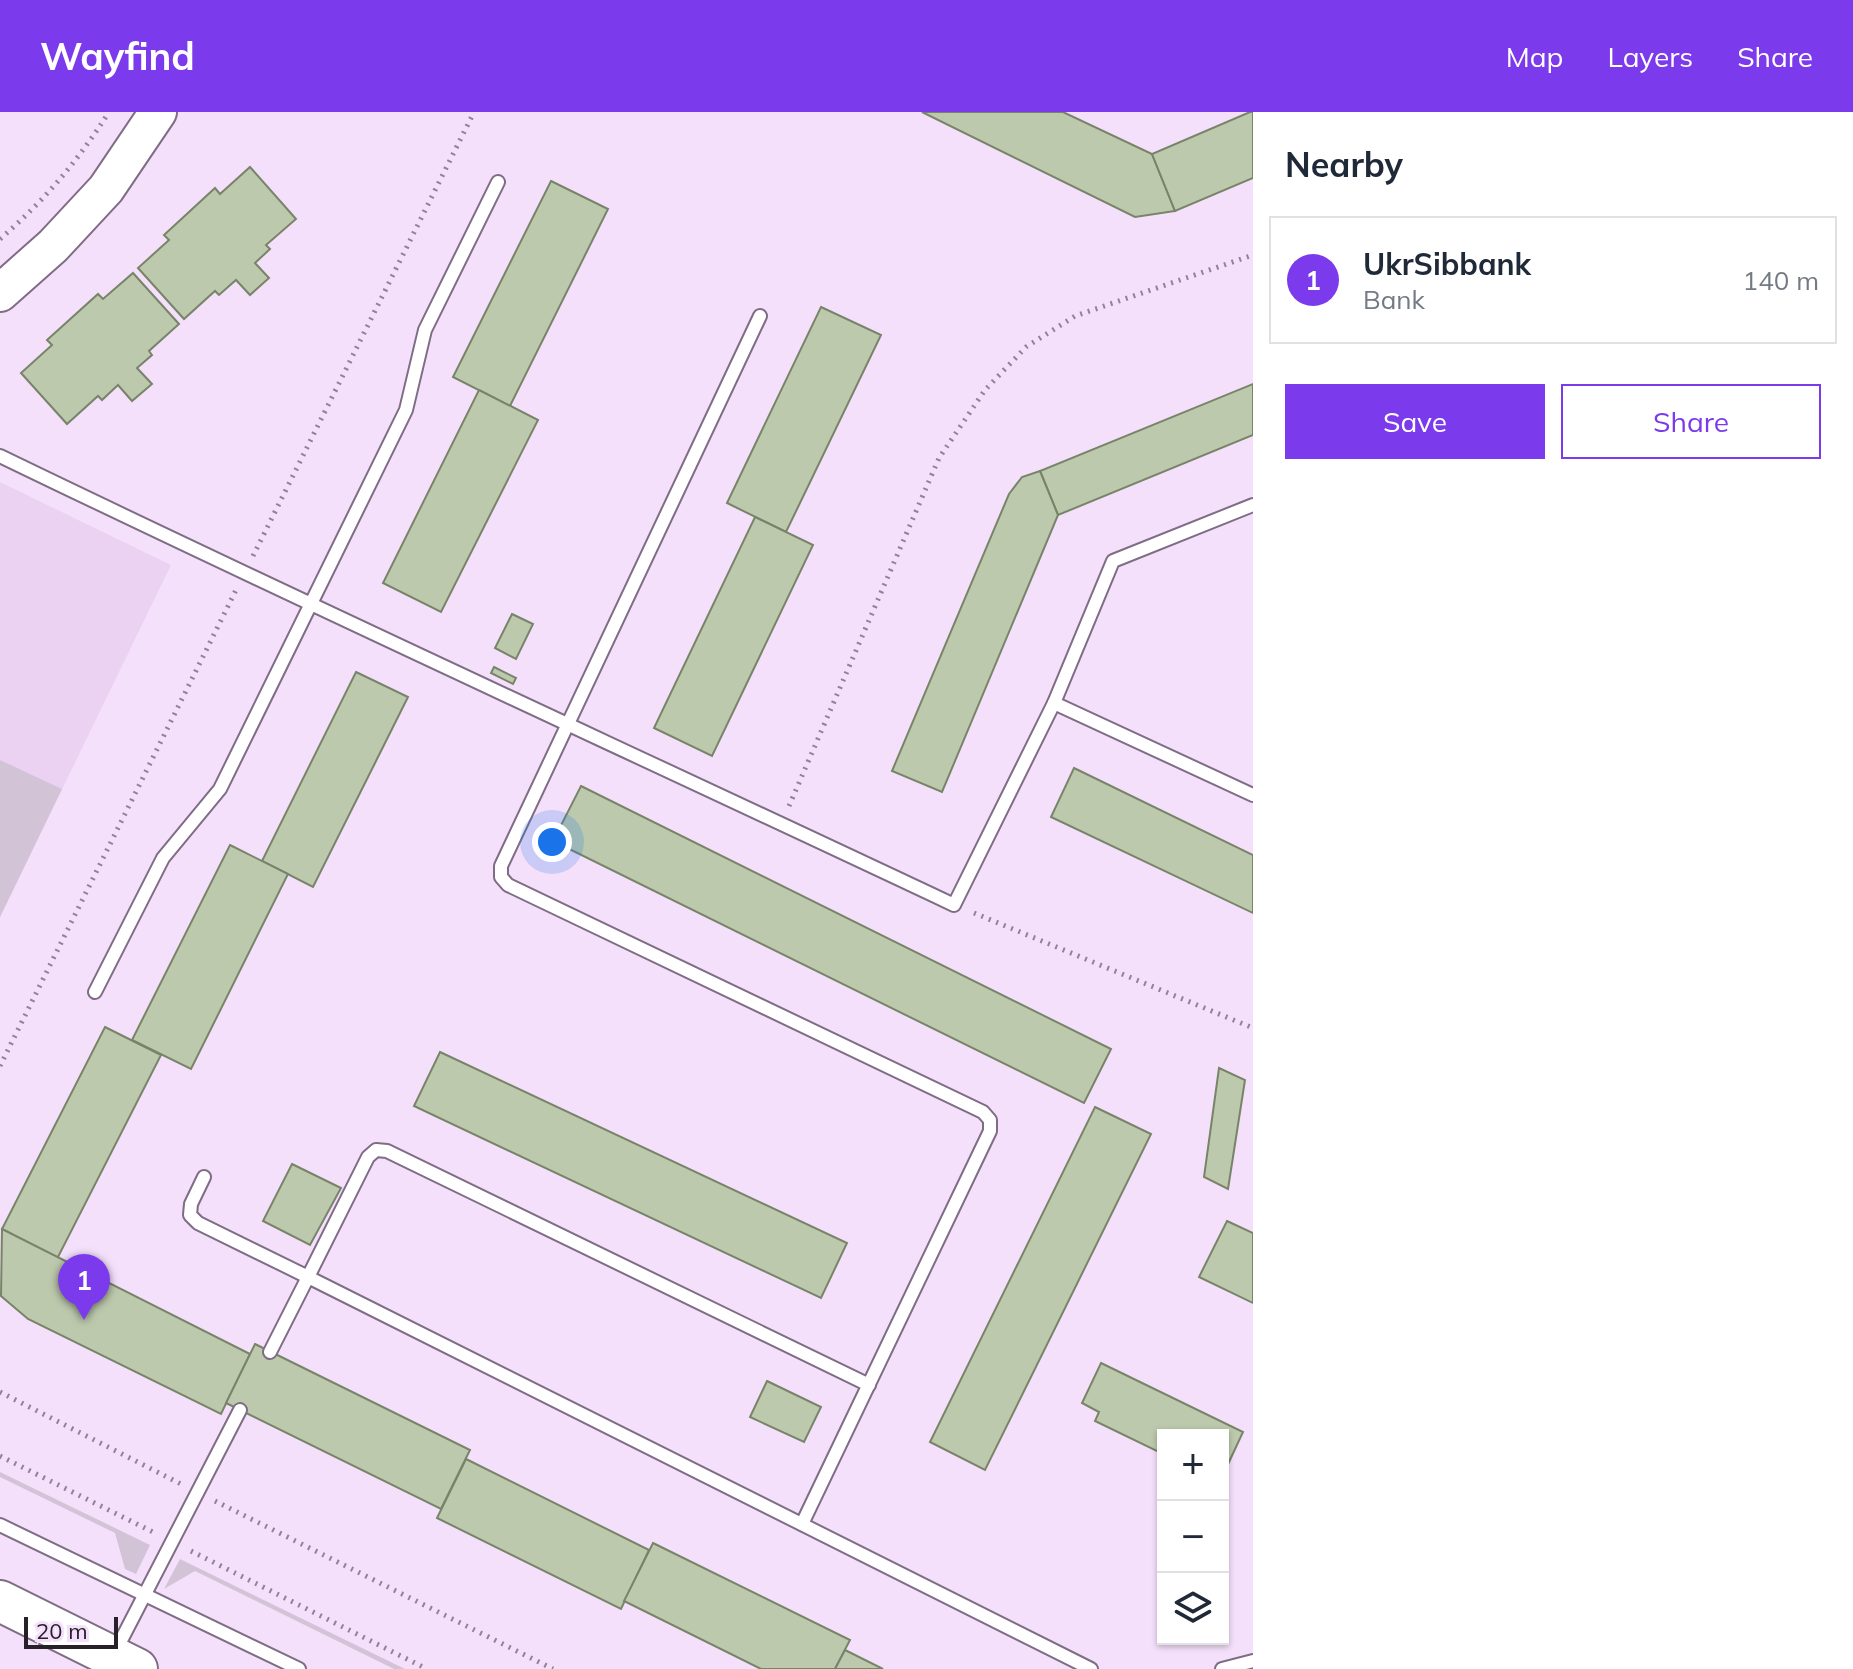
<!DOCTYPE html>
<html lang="en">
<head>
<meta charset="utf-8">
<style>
  :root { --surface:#fff; --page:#f2f2f3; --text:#1f2937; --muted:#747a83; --line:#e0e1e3; --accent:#7c3aed }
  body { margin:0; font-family:Mulish,sans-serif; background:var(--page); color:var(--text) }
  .controls { position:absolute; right:24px; bottom:24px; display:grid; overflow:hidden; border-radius:0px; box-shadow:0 2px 6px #0004 }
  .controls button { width:72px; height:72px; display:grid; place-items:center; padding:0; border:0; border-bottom:2px solid var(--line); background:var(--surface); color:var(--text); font:40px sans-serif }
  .scale { position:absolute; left:24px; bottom:20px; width:94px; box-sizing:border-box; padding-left:8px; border:4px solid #272029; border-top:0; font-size:22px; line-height:28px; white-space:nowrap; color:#272029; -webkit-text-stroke:6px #f5e0fb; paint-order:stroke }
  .you { position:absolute; left:552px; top:730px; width:28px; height:28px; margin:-20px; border:6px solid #fff; border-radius:50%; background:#1a73e8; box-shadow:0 0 0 12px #1a73e833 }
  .badge { display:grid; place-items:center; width:52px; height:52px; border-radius:50%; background:var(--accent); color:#fff; font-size:26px; font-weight:700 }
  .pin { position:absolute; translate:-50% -66px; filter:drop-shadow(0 2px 4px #0008) }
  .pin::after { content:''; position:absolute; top:42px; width:28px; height:24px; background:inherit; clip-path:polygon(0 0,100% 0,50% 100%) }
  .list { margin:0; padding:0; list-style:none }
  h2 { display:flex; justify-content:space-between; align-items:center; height:104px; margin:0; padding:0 32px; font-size:34px }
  h2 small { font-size:26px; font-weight:400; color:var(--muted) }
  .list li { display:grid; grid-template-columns:52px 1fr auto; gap:24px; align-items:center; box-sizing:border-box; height:128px; margin:0 16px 16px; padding:0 16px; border:2px solid var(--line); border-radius:0px }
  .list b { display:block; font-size:30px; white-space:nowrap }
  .list p { margin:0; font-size:26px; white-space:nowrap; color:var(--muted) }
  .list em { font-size:26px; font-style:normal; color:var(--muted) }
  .actions { display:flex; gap:16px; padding:24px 32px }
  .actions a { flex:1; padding:18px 0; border:2px solid var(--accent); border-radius:0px; text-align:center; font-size:28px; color:var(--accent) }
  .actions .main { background:var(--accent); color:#fff }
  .icon { flex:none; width:44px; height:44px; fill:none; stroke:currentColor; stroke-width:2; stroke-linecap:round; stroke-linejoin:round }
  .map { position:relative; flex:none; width:1253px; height:1557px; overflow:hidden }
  header { display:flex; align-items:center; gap:48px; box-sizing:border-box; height:112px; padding:0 40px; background:var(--accent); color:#fff }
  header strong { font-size:38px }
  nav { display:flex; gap:44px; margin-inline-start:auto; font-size:28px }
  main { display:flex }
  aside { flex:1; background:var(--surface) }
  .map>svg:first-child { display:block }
  .built { fill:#ebd2f3 }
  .green { fill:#d2c3d7 }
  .building { fill:#bdc9ad; stroke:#788469; stroke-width:2 }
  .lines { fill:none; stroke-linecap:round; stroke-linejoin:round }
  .lane-casing { stroke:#7e6d84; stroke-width:16 }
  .secondary-casing { stroke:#7e6d84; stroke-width:40 }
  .primary-casing { stroke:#7e6d84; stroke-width:44 }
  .path { stroke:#918295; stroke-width:5; stroke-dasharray:2 6; stroke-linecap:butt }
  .lane { stroke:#fff; stroke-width:12 }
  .secondary { stroke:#fff; stroke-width:36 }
  .primary { stroke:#fff; stroke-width:40 }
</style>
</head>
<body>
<header>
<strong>Wayfind</strong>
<nav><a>Map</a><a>Layers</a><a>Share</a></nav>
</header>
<main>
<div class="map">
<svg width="1253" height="1557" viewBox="0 0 1253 1557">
  <rect width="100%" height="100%" fill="#f5e0fb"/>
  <polygon class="built" points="0,370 171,453 0,805"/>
  <g class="green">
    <polygon points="0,648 62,677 0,805"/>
    <polygon points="0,1360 150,1433 136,1462 125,1457 115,1421 0,1365"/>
    <polygon points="180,1447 405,1557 394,1557 195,1459 164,1477"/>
  </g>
  <g class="building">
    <polygon points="922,0 1063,0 1152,42 1175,99 1135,105"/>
    <polygon points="1250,0 1253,0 1253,66 1175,99 1152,42"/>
    <polygon points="250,55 296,107 266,133 270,137 255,151 269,166 250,183 236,168 219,183 215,179 184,207 138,156 169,128 164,123 215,76 220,82"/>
    <polygon points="551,69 608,97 510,294 453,265"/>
    <polygon points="133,161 179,212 149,239 152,243 137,256 152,272 132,289 118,273 102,288 98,284 67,312 21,261 52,233 47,228 98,182 103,187"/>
    <polygon points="821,195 881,223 786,420 727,391"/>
    <polygon points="1253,272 1253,323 1058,403 1040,359"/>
    <polygon points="479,278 538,308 441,500 383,471"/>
    <polygon points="1040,359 1058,403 942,680 892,659 1009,382 1022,365"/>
    <polygon points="755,405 813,433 712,644 654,616"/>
    <polygon points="512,502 533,512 516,547 495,536"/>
    <polygon points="494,555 516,566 513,572 491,561"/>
    <polygon points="356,560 408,585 313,775 262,749"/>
    <polygon points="1074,656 1253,743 1253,801 1051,705"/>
    <polygon points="581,674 1111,937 1084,991 553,729"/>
    <polygon points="230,733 288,762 191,957 132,928"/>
    <polygon points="105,915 161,943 57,1147 2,1117"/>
    <polygon points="440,940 847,1131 821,1186 414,994"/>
    <polygon points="1219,956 1245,968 1228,1077 1204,1065"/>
    <polygon points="1095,995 1151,1022 985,1358 930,1330"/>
    <polygon points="292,1052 341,1076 310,1133 263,1109"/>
    <polygon points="1227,1109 1253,1121 1253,1191 1199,1165"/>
    <polygon points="2,1117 250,1242 221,1302 28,1207 1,1184"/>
    <polygon points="255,1232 470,1338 441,1397 226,1291"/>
    <polygon points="1101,1251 1243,1320 1223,1363 1223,1323 1163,1323 1163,1342 1095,1309 1099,1300 1082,1291"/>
    <polygon points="767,1269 821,1295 804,1330 750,1305"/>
    <polygon points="466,1347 649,1438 621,1497 437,1406"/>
    <polygon points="653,1431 850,1528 835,1557 761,1557 624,1489"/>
    <polygon points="845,1538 883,1557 835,1557"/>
  </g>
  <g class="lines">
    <g class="lane-casing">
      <g id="lane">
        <polyline points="760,204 501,754 501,765 508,773 983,1000 990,1008 990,1019 802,1412"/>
        <path d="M0,344C316,497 636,643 954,793L1054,591L1113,449L1253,393"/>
        <polyline points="1054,591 1253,683"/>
        <polyline points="95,880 163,746 220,677 406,298 425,218 498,70"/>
        <polyline points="204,1065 191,1092 190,1103 198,1111 308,1165 368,1045 376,1038 387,1039 869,1273"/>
        <polyline points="270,1240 308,1165 1091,1557"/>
        <polyline points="0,1413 299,1557"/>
        <polyline points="114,1542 240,1298"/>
        <polyline points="1222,1557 1253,1549"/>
      </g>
    </g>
    <g class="secondary-casing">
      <polyline id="secondary" points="0,181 53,134 106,77 158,0"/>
    </g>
    <g class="primary-casing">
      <polyline id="primary" points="0,1489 137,1557"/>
    </g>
    <g class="path">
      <path d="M0,127C45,88 77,50 109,0"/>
      <polyline points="253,444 474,0"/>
      <polyline points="789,694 939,346 985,278 1026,235 1075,204 1253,143"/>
      <polyline points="974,801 1253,916"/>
      <polyline points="0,954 236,478"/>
      <polyline points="0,1280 181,1372"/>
      <polyline points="0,1344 153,1420"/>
      <polyline points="215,1389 553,1557"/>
      <polyline points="191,1439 427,1557"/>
    </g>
    <use href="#lane" class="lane"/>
    <use href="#secondary" class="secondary"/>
    <use href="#primary" class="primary"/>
  </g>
</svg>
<div class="controls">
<button>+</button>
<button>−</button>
<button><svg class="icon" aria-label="layers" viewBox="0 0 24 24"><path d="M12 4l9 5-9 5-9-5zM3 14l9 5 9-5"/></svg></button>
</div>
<div class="scale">20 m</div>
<div class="you"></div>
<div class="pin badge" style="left:84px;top:1208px">1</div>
</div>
<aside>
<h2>Nearby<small></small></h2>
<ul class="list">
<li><span class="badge">1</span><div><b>UkrSibbank</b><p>Bank</p></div><em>140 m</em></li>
</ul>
<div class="actions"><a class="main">Save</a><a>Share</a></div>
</aside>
</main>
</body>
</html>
